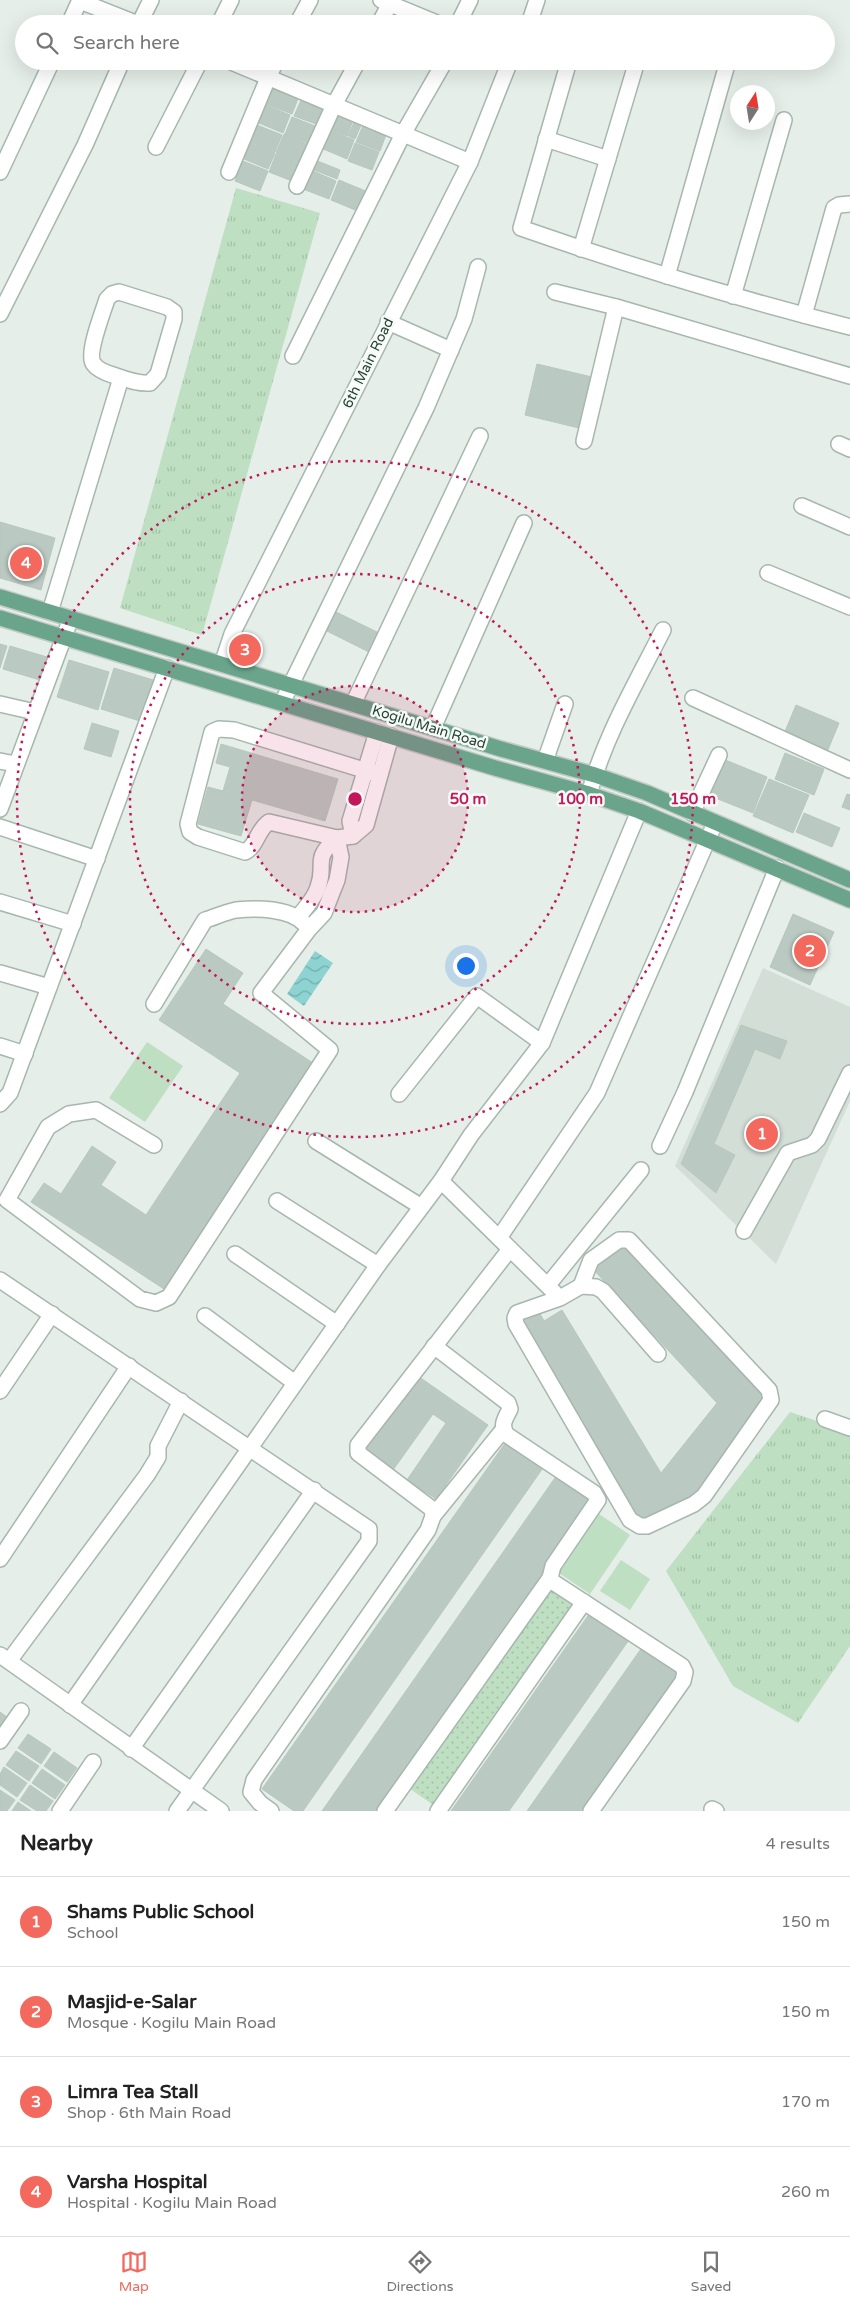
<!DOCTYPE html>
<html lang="en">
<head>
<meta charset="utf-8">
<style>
  :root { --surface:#fff; --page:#f2f2f2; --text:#222; --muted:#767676; --line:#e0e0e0; --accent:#f3695e }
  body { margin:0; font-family:"Varela Round",sans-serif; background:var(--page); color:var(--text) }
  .compass { position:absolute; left:730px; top:85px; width:45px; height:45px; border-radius:50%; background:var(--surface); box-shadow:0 5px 20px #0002; rotate:12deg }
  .you { position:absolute; left:465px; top:965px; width:18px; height:18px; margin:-12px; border:4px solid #fff; border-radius:50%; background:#1a73e8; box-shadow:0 0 0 8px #1a73e833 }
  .badge { display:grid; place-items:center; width:32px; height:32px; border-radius:50%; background:var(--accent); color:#fff; font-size:16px; font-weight:700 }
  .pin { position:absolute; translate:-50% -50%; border:2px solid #fff; box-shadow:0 1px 5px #0006 }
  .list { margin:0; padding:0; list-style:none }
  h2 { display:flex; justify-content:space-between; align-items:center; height:65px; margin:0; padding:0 20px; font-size:21px }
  h2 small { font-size:16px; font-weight:400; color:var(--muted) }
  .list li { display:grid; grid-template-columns:32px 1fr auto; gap:15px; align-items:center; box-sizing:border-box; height:90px; padding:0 20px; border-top:1px solid var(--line) }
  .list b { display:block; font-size:19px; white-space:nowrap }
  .list p { margin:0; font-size:16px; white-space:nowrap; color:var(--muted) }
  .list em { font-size:16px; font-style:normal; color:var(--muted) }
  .icon { flex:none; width:28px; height:28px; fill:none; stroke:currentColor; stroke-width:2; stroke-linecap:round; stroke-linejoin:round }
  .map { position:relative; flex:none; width:850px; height:1811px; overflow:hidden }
  .search { position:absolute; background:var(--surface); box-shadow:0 5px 20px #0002; left:15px; right:15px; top:15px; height:55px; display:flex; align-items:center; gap:12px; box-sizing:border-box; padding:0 18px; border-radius:28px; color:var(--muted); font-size:19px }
  .sheet { height:425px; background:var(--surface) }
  nav { display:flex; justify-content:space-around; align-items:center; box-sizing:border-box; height:70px; border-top:1px solid var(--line); background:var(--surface); font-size:14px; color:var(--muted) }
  nav a { display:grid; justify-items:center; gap:2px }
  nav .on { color:var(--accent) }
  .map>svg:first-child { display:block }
  .built { fill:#d3ded7 }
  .grass { fill:url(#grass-tufts) }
  .park { fill:url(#park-dots) }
  .pitch { fill:#bedfc1 }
  .water { fill:url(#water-waves) }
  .building { fill:#bac9c1; stroke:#b7c8be }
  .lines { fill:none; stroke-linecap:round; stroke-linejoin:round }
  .minor-casing { stroke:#a7b7ae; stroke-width:18 }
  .major-casing { stroke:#c2cac6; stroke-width:18 }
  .minor { stroke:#fff; stroke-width:15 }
  .major { stroke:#69a48b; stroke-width:15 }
  .ring { fill:none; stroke:#c2185b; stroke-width:2.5; stroke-dasharray:2.5 5 }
  .labels { text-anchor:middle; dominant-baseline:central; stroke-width:5; stroke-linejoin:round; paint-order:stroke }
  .street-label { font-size:14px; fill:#244134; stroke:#f6faf7 }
  .centre { fill:#c2185b; stroke:#f6faf7; stroke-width:2.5 }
  .ring-label { font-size:15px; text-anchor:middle; font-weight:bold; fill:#c2185b; stroke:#f6faf7; stroke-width:5; stroke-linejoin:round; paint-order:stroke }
</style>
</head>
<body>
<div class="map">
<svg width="850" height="1811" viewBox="0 0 850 1811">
  <defs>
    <pattern id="grass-tufts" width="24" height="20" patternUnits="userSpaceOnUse" patternTransform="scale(1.25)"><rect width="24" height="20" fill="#bedfc1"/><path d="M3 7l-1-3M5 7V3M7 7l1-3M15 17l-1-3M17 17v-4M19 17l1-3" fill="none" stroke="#a3c1a6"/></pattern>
    <pattern id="park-dots" width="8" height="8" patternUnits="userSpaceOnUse" patternTransform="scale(1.25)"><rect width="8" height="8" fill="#bedfc1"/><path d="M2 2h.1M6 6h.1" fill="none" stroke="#a3c1a6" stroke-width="1.8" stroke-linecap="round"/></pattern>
    <pattern id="water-waves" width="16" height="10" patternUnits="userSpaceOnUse" patternTransform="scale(1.25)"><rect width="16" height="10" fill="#8dd3d2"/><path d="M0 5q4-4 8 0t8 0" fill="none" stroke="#73adab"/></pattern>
  </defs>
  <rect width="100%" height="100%" fill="#e5eee8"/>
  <polygon class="built" points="763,968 850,1007 850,1101 776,1264 675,1166"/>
  <g class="grass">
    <polygon points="236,188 320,213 202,635 120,608"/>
    <polygon points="790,1412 850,1432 850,1646 798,1723 733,1686 666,1571"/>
  </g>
  <polygon class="park" points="544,1583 584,1611 442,1811 403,1784"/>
  <g class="pitch">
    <polygon points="147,1042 183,1066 145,1122 109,1098"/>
    <polygon points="599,1514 630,1535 590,1594 559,1573"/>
    <polygon points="621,1560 650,1579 630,1610 600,1591"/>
  </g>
  <polygon class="water" points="315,951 333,963 304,1006 287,994"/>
  <g class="building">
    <polygon points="274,86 299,96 292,114 266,104"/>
    <polygon points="302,98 323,106 316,124 294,116"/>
    <polygon points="266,105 290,115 283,133 259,123"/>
    <polygon points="336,111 354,118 347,136 329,129"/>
    <polygon points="292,117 315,126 308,143 285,134"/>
    <polygon points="355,120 362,123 355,139 348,136"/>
    <polygon points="364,123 387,132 380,151 356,142"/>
    <polygon points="257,125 282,135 275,152 250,142"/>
    <polygon points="329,130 354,140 347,159 321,148"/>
    <polygon points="284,134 307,144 299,162 276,153"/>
    <polygon points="250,143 275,153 268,169 244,159"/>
    <polygon points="355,143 379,152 372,170 348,161"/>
    <polygon points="276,154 299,163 292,181 269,172"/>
    <polygon points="315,160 340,170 337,179 312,169"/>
    <polygon points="243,161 268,171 260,191 235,181"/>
    <polygon points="311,170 336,181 329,199 303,189"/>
    <polygon points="339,180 368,192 360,212 331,200"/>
    <polygon points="537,364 592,377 579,428 525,415"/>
    <polygon points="0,522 55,538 41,590 0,578"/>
    <polygon points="332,610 379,633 369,652 323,629"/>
    <polygon points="0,644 7,646 0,668"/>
    <polygon points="10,646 47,657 40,680 3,669"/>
    <polygon points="69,660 109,672 98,710 57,697"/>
    <polygon points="114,668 153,680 140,721 101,709"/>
    <polygon points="796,705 839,723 827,752 784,734"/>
    <polygon points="92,723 119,731 111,757 84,749"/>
    <polygon points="221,744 338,779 325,821 252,800 241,836 198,824 208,787 223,791 230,767 216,763"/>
    <polygon points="785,753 824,769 814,795 775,779"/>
    <polygon points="723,759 767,777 753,813 708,795"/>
    <polygon points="769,779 809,795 793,833 753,816"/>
    <polygon points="847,794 850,795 850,810 842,807"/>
    <polygon points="804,813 840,828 832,847 796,832"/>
    <polygon points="793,914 834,932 810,985 770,967"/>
    <polygon points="206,949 243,973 223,1004 313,1063 164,1289 31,1202 44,1183 61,1194 92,1146 116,1162 101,1185 146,1215 240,1073 159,1020"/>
    <polygon points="741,1025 787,1041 780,1059 755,1049 714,1144 735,1155 716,1193 681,1164"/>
    <polygon points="624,1241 767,1397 697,1495 642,1522 518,1319 537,1308 544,1321 562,1310 661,1473 717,1403 592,1268"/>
    <polygon points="415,1374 488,1425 436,1499 407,1480 446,1423 433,1414 393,1470 363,1449"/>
    <polygon points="508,1439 545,1465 303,1811 294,1811 262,1789"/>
    <polygon points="557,1475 594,1501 377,1811 322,1811"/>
    <polygon points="592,1610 631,1637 509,1811 451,1811"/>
    <polygon points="643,1646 681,1673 584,1811 527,1811"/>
    <polygon points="0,1712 7,1717 0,1728"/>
    <polygon points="28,1734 51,1749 41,1764 18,1748"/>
    <polygon points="16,1751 39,1766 29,1781 6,1765"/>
    <polygon points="54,1752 77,1768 67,1782 44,1766"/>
    <polygon points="4,1767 27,1783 17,1797 0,1785 0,1774"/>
    <polygon points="42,1769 65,1785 55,1799 32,1783"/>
    <polygon points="30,1785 53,1801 46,1811 37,1811 20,1800"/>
    <polygon points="0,1790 15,1800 7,1811 0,1811"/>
    <polygon points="18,1802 31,1811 12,1811"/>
  </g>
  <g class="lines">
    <g class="minor-casing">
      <g id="minor">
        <polyline points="381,0 439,24"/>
        <polyline points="80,1 138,24"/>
        <polyline points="69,24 80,0"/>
        <polyline points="139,24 151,0"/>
        <polyline points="219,24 231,0"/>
        <polyline points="297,24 310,0"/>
        <polyline points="379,24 392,0"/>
        <polyline points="458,24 470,0"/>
        <polyline points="529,24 537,0"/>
        <polyline points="229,61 470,162"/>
        <path d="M569,61L521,228C630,266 739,299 850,327"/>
        <polyline points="546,139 608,159"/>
        <polyline points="156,147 200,61"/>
        <polyline points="0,172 52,61"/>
        <polyline points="229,172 268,78 276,61"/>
        <polyline points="297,186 334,105 358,61"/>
        <polyline points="581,249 637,61"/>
        <polyline points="667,276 726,68"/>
        <path d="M119,292L167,307L174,312V319L158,374L150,383C139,384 127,380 116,376C109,374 97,370 93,363C87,352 103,312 107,299L112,294Z"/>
        <polyline points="555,292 616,307 850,376"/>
        <polyline points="733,296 784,120"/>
        <polyline points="0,314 85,145 122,61"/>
        <polyline points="804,315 834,208 839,205 850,204"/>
        <polyline points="388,322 451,350"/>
        <polyline points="293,356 403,134 445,61"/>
        <polyline points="584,441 616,307"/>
        <polyline points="839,444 850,449"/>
        <polyline points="802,506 850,527"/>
        <polyline points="768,573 850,607"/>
        <polyline points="50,612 121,378"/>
        <polyline points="222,664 232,634 470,162 510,61"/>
        <polyline points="693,698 850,770"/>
        <polyline points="282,703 426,408 464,319 478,267"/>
        <polyline points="0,704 35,712"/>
        <polyline points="353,704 480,436"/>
        <polyline points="433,728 524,523"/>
        <polyline points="0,761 16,764"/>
        <polyline points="545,761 565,704"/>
        <path d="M380,775L234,730L219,729L212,732L188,824L190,832L198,837L245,852C257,846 257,830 269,822L337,838L353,836L366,825L391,736"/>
        <path d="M589,794C605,736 636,683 663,630"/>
        <polyline points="0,809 71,618"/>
        <polyline points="692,813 719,755"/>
        <polyline points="0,827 97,859"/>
        <polyline points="353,836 350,821 377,732"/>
        <polyline points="0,902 73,924"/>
        <polyline points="0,973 49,987"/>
        <path d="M154,1004L205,920C215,917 226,912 236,910C257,908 290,908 305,924"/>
        <polyline points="0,1046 25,1054"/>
        <polyline points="399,1094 477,996 542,1043"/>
        <polyline points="0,1104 10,1093 167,668"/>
        <polyline points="316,1141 420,1206"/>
        <path d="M154,1145L96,1110L69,1114L48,1127L7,1200L140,1299L156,1303L169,1297L330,1050L261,993L309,929L324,913L337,880L341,857L337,838C311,860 327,863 318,887C315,897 305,909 298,917"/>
        <polyline points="660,1146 685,1092 777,868"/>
        <polyline points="441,1181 560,1298 581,1286 591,1260 619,1240 629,1240 769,1390 771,1400 704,1496 694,1504 647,1526 640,1526 630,1520 516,1324 515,1318 517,1313 560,1298"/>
        <polyline points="277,1201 378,1265"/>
        <polyline points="744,1231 788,1153 812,1145 818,1139 850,1073"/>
        <polyline points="499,1238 597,1093 715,823"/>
        <polyline points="235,1254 337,1324"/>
        <polyline points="0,1280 369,1529 369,1541 177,1811"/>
        <polyline points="548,1285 641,1170"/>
        <polyline points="581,1286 596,1287 603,1291 658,1354"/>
        <polyline points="205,1316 295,1383"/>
        <path d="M434,1346L508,1403L510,1409C505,1419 500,1425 507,1435L594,1493L598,1500L553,1566L550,1578L553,1582L682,1666L685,1672L683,1681L591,1811"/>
        <polyline points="0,1391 52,1314"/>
        <polyline points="825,1419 850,1428"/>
        <polyline points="433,1516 503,1430"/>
        <polyline points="0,1559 129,1366"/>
        <polyline points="0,1655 221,1811"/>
        <polyline points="9,1661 147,1475 158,1457 158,1446 181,1401"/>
        <polyline points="70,1705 378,1265 441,1181 471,1135 542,1043 639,811"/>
        <polyline points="0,1741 21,1711"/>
        <polyline points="131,1749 314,1490"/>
        <polyline points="712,1809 716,1811"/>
        <polyline points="60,1811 93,1762"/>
        <polyline points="271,1811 260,1803 251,1792 254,1780 428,1530 433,1516 432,1509 358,1453 358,1445 510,1249"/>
        <polyline points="385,1811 550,1578"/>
        <polyline points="438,1811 584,1602"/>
      </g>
    </g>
    <g class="major-casing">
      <g id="major">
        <polyline points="0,597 501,749 595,775 647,793 850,880"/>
        <polyline points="0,618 495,768 589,794 639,811 850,900"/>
      </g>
    </g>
    <use href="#minor" class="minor"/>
    <use href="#major" class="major"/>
  </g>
  <circle cx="355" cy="799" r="113" fill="#c2185b" fill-opacity=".12"/>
  <g class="ring">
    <circle cx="355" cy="799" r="113"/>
    <circle cx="355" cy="799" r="225"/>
    <circle cx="355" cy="799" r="338"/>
  </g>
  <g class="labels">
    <g class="street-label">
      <text transform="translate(368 363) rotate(-64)">6th Main Road</text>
      <text transform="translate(429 727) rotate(17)">Kogilu Main Road</text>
    </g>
  </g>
  <circle cx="355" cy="799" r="8" class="centre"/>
  <g class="ring-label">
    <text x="468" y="804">50 m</text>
    <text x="580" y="804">100 m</text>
    <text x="693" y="804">150 m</text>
  </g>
</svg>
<svg class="compass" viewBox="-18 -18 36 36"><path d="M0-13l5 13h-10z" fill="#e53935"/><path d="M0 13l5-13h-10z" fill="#767676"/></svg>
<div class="you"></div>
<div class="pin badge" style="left:762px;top:1134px">1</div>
<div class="pin badge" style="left:810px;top:951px">2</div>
<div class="pin badge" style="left:245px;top:650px">3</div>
<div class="pin badge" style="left:26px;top:563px">4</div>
<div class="search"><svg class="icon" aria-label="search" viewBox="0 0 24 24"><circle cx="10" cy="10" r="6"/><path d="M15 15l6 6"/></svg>Search here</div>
</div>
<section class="sheet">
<h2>Nearby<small>4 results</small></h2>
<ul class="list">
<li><span class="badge">1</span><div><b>Shams Public School</b><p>School</p></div><em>150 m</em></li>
<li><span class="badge">2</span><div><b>Masjid-e-Salar</b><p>Mosque · Kogilu Main Road</p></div><em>150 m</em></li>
<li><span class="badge">3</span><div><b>Limra Tea Stall</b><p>Shop · 6th Main Road</p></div><em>170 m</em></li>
<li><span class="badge">4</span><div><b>Varsha Hospital</b><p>Hospital · Kogilu Main Road</p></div><em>260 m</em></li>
</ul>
</section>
<nav>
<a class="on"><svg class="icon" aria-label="map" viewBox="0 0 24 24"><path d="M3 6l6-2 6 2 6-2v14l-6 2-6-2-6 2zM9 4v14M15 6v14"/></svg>Map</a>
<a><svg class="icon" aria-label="directions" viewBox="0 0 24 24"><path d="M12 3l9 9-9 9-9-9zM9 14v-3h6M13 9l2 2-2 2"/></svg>Directions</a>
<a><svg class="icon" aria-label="saved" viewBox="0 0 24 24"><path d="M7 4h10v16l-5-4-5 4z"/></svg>Saved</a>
</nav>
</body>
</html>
